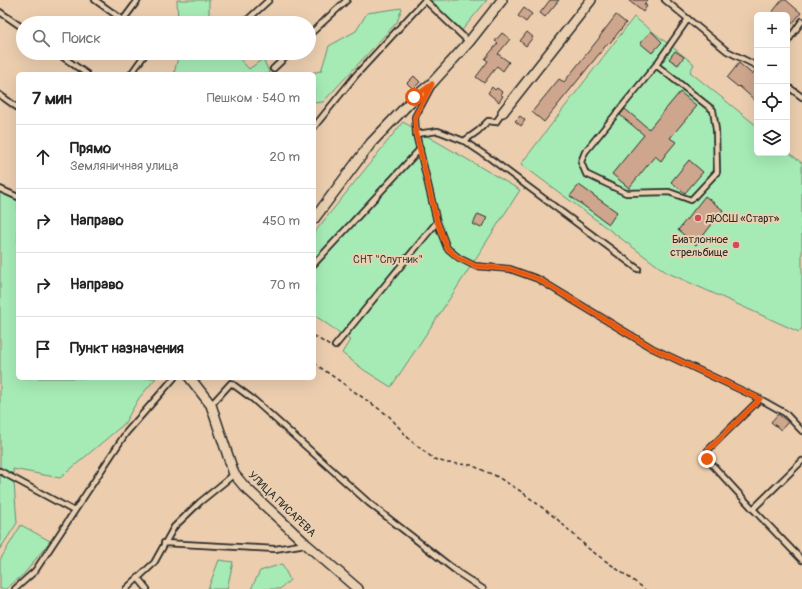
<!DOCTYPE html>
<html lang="ru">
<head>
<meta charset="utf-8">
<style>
  :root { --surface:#fff; --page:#f2f2f2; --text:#222; --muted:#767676; --line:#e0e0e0 }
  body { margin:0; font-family:Pangolin,sans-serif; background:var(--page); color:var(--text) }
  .controls { position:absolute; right:12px; top:12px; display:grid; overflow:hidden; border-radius:6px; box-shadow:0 4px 16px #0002 }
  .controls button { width:36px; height:36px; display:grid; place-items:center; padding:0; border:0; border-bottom:1px solid var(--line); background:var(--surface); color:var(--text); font:20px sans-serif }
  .stop { position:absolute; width:12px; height:12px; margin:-9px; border:3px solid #ea580c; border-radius:50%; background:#fff }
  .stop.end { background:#ea580c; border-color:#fff; box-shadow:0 1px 4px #0008 }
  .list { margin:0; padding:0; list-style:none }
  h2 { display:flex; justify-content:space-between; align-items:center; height:52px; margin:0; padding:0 16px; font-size:17px }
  h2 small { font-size:13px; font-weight:400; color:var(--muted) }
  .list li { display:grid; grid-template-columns:26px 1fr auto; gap:12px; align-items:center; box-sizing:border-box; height:64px; padding:0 16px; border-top:1px solid var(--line) }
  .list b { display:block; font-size:15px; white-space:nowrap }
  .list p { margin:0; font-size:13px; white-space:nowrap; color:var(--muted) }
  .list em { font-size:13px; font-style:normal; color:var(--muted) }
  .icon { flex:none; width:22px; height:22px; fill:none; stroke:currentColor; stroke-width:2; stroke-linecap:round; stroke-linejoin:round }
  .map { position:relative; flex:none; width:802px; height:589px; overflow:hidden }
  .search { position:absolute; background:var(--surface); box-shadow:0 4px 16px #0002; left:16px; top:16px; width:300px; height:44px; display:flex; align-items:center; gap:10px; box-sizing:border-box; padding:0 14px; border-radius:22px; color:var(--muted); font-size:15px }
  .panel { position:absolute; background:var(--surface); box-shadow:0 4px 16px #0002; left:16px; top:72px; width:300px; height:308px; border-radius:6px }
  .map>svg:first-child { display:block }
  .green { fill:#a6ebb6; stroke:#688b70 }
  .building { fill:#cda68d; stroke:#2b2b2b }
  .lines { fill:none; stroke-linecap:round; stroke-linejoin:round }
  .service-casing { stroke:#2b2b2b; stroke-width:8 }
  .minor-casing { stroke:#2b2b2b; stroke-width:12 }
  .path { stroke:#2b2b2b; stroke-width:1.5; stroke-dasharray:4 3; stroke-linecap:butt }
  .service { stroke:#ead0b1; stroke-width:4.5 }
  .minor { stroke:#ead0b1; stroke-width:9 }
  .route { stroke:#ea580c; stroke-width:5 }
  .poi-dot { fill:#d1495b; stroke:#ead0b1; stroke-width:1.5 }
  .labels { text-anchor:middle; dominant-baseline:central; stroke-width:4; stroke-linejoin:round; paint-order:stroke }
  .poi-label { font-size:11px; fill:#2b2b2b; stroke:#ead0b1; text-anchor:start }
  .park-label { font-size:11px; fill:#373e39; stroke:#ead0b1 }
  .street-label { font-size:11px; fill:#2b2b2b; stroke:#ead0b1 }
</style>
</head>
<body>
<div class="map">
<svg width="802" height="589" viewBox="0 0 802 589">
  <rect width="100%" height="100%" fill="#ecceaf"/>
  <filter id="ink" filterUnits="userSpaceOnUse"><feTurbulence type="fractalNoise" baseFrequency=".025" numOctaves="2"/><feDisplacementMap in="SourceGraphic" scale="8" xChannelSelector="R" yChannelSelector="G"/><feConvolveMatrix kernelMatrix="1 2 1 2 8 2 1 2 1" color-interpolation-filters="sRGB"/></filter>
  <g filter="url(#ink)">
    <g class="green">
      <polygon points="177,0 209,0 209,16 213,23 178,23"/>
      <polygon points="425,0 487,0 459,34"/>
      <polygon points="402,8 397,22 323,102 314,103 314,74 304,74 321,71 329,46 356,31 367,13"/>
      <polygon points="634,17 694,64 690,72 757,126 757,153 787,153 787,151 802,163 802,328 799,332 666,272 521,164"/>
      <polygon points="179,53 234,53 249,69 263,59 270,74 174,74"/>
      <polygon points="403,122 520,190 456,289 391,387 364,370 342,353 350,340 314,315 314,233"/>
      <polygon points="0,192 18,200 18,378 156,378 139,398 124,424 60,478 13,469 17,523 0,549"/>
      <polygon points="21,525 50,541 24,574 6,589 0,589 0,560"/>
      <polygon points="219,560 233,562 227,589 208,589"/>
      <polygon points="282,564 290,580 280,589 251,589 260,571"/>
    </g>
    <g class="building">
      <polygon points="550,0 559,0 545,17 540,13"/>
      <polygon points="628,0 648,0 644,4 647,6 643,12"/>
      <polygon points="782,0 786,0 801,13 787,30 787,15 770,15"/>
      <polygon points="524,8 532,14 526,22 518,16"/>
      <polygon points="616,15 626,23 609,44 608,43 544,122 532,112 559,79 564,82 600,37 600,36"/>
      <polygon points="651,31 662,42 652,53 640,43"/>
      <polygon points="527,32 533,37 526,46 520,41"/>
      <polygon points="502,33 510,39 498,54 509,62 503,71 497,66 484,83 476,77 488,61 485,59 498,43 495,41"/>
      <polygon points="675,51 684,57 678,65 669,59"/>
      <polygon points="739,63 752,74 756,69 757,70 757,102 739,86 738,87 727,78"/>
      <polygon points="414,76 420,82 413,89 407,83"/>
      <polygon points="492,87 495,90 497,88 502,92 500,94 503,96 499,102 488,93"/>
      <polygon points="680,92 697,106 670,138 676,142 666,154 661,161 655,156 629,188 612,174 644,135 620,115 625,109 649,129"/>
      <polygon points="520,116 525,120 521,126 515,121"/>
      <polygon points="689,160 703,172 685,193 671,182"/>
      <polygon points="579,185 617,212 609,224 570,196"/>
      <polygon points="705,196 723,210 696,245 678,230"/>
      <polygon points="478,214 487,218 481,228 473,224"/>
      <polygon points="778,414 788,422 781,430 771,422"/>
    </g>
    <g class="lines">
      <g class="service-casing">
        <g id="service">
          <polyline points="95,0 127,23"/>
          <polyline points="425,0 469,42"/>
          <polyline points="665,0 727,51 757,66"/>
          <polyline points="0,12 23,28"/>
          <polyline points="123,20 138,0"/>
          <polyline points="244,23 269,0"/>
          <polyline points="309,35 347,0"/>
          <polyline points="787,42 802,21"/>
          <polyline points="57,53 87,74"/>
          <polyline points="656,65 585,152 581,162 586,174 626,193 669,192 691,200 717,172 716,130 713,110 656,65 688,19"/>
          <polyline points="273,69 290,53"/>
          <polyline points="131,74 146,53"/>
          <polyline points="787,86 802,97"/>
          <polyline points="431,87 415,117 416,134 437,222 447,248 459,258 475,266 510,269 538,279 652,348 760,399 785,413 802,431"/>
          <polyline points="0,95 18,108"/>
          <polyline points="314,127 356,75 425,0"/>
          <polyline points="416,134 438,131 464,141 491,159 638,269"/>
          <polyline points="464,141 478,131 488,121 496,122 503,112"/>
          <polyline points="0,189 18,197"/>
          <polyline points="314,264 420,149"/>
          <polyline points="335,346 437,222"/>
          <polyline points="211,405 231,383 254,400 369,503 460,574 483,589"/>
          <polyline points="802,461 753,509 802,560"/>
          <polyline points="0,471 74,511"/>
          <polyline points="753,509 707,459 708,450 760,399"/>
          <polyline points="164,543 275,549 306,544"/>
          <polyline points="138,578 147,589"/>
          <polyline points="15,589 35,571 126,433 174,378"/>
          <polyline points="126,589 154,563 174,527 200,502 226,481 234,474"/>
        </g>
      </g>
      <g class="minor-casing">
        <g id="minor">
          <polyline points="503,112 591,0"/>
          <polyline points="314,219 371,143 415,97 432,83 469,42 502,0"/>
          <polyline points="190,378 211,405 234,474 244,486 306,544 358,589"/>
        </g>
      </g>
      <g class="path">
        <polyline points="314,336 330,346"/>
        <polyline points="314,363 389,416 411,441 434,459 447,463 471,465 496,476 522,492 557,519 589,549 645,589"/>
      </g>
      <use href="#service" class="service"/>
      <use href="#minor" class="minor"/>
    </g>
  </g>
  <g class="lines" filter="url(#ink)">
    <polyline class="route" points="414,97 432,84 415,117 416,134 437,222 447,248 458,258 475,266 510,269 538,279 652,348 760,399 708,450 707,459"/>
  </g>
  <g class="poi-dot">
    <circle cx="698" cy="218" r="4"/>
    <circle cx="736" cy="245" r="4"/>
  </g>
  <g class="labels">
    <g class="poi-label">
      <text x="706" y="218">ДЮСШ «Старт»</text>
      <text x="728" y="239" text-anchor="end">Биатлонное<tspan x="728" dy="13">стрельбище</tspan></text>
    </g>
    <g class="park-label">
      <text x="388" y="259">СНТ "Спутник"</text>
    </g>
    <g class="street-label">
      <text transform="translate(282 504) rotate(44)">УЛИЦА ПИСАРЕВА</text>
    </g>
  </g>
</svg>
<div class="controls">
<button>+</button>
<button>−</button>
<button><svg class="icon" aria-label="locate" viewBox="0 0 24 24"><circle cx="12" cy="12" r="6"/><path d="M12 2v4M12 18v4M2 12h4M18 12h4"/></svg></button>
<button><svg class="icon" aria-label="layers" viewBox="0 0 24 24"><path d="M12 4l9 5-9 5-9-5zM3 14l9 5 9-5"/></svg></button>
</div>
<div class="stop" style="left:414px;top:97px"></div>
<div class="stop end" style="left:707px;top:459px"></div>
<div class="search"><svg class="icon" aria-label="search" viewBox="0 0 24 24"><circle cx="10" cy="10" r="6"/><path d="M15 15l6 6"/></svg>Поиск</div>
<section class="panel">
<h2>7 мин<small>Пешком · 540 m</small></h2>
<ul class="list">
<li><svg class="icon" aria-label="ahead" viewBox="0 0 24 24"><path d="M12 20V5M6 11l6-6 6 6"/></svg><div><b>Прямо</b><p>Земляничная улица</p></div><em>20 m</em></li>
<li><svg class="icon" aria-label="right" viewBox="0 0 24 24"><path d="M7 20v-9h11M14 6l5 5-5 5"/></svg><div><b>Направо</b></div><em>450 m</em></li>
<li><svg class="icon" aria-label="right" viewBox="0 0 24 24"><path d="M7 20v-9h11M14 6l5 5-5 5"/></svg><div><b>Направо</b></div><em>70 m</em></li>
<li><svg class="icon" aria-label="arrive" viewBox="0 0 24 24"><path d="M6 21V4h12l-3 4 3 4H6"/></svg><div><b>Пункт назначения</b></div></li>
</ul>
</section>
</div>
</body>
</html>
